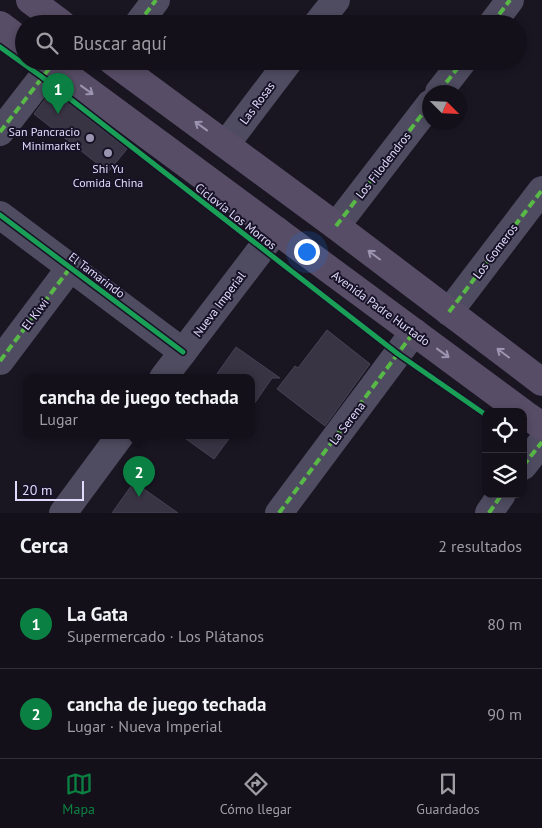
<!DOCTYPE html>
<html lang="es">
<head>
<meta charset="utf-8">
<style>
  :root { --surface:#13101a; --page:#1c1923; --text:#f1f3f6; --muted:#9d9da2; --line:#323039; --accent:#0b8043 }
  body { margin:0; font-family:"PT Sans",sans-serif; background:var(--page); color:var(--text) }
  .controls { position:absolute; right:15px; bottom:15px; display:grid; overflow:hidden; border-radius:10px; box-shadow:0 2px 8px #0003 }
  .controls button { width:45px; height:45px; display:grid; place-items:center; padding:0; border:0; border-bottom:1px solid var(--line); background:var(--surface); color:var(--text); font:25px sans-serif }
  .compass { position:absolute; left:422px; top:85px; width:45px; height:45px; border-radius:50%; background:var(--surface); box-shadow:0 2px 8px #0003; rotate:114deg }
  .scale { position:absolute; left:15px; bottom:12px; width:69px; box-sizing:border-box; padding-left:5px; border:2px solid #e0dafc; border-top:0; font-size:14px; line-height:18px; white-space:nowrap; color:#e0dafc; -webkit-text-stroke:4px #171226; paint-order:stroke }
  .you { position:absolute; left:306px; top:251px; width:18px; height:18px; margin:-12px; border:4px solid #fff; border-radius:50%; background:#1a73e8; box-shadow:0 0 0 8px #1a73e833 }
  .badge { display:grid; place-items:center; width:32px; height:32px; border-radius:50%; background:var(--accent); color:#fff; font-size:16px; font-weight:700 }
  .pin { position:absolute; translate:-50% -41px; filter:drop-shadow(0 1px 2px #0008) }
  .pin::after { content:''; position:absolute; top:26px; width:18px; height:15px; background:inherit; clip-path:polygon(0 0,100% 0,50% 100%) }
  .popup { position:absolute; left:23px; top:374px; width:232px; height:65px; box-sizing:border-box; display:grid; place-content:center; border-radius:10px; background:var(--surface); filter:drop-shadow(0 1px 4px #0005); font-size:16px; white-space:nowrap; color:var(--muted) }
  .popup b { font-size:19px; color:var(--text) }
  .popup::after { content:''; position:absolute; left:50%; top:100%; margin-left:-10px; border:10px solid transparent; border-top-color:var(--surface) }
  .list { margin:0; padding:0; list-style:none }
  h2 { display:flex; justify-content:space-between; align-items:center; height:65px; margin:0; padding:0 20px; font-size:21px }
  h2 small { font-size:16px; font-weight:400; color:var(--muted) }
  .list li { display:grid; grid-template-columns:32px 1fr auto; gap:15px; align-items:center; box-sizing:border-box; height:90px; padding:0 20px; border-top:1px solid var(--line) }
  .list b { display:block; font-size:19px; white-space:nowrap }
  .list p { margin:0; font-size:16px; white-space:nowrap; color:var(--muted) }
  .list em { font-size:16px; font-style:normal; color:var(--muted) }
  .icon { flex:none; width:28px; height:28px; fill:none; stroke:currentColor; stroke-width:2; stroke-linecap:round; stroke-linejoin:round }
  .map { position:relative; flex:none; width:542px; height:513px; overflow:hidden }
  .search { position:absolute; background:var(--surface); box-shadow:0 2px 8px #0003; left:15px; right:15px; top:15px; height:55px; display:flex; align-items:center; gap:12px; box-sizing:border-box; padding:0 18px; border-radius:28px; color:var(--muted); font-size:19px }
  .sheet { height:245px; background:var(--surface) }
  nav { display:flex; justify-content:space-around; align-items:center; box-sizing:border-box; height:70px; border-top:1px solid var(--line); background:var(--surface); font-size:14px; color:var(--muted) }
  nav a { display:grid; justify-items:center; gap:2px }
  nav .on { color:var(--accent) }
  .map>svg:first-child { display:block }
  .building { fill:#393444; stroke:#474255 }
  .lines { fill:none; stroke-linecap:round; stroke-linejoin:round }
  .minor { stroke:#4f4c61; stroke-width:28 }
  .major { stroke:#584d66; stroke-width:28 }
  .quiet { stroke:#58b947; stroke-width:4; stroke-dasharray:8 4; stroke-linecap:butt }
  .cycleway-casing { stroke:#171226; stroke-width:8 }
  .cycleway { stroke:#1a9f57; stroke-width:5 }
  .oneway { stroke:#9c94b1 }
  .poi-dot { fill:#9a95b0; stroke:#171226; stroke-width:2 }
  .labels { text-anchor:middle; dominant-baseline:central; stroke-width:4; stroke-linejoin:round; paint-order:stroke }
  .street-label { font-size:12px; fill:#e0dafc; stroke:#171226 }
  .poi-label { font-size:12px; fill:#e0dafc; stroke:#171226; text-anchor:end }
</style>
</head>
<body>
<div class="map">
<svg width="542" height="513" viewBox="0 0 542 513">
  <rect width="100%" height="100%" fill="#191622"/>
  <g class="building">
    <polygon points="52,90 127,149 108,172 34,114"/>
    <polygon points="327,330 370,364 325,426 277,389 295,366 298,368"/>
    <polygon points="236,347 280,378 272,378 252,407 252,378 214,378"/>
    <polygon points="182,436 231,436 214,459"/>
    <polygon points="134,482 178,513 112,513"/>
  </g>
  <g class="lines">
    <g class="minor">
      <polyline points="138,24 156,0"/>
      <polyline points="317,24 336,0"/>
      <polyline points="492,24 510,0"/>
      <polyline points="439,92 463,61"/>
      <polyline points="0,132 52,65"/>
      <polyline points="226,144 289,61"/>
      <polyline points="0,215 183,352"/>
      <polyline points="336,226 430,104"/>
      <polyline points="449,312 542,190"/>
      <polyline points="0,361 70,268"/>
      <polyline points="163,378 276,230"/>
      <polyline points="523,466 542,442"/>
      <polyline points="63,513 120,436"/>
      <polyline points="279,513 414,332"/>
      <polyline points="489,513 502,494"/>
    </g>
    <g class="major">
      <polyline points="30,0 62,24"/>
      <polyline points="0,25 24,43"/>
      <polyline points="47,61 522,412"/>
      <polyline points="112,61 336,226 542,382"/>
      <polyline points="523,413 542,426"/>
    </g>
    <g class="quiet">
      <polyline points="138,24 156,0"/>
      <polyline points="492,24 510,0"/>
      <polyline points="439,92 463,61"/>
      <polyline points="0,132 52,65"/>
      <polyline points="336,226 430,104"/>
      <polyline points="449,312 542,190"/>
      <polyline points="0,361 70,268"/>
      <polyline points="523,466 542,442"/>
      <polyline points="279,513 414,332"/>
      <polyline points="489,513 502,494"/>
    </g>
    <g class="cycleway-casing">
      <g id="cycleway">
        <polyline points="0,47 42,77 398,354 486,415"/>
        <polyline points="0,215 183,352"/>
      </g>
    </g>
    <use href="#cycleway" class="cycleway"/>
  </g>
  <defs><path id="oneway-shaft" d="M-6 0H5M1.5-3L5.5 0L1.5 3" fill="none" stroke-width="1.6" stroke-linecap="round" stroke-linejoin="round" transform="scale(1.25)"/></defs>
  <g class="oneway">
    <use href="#oneway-shaft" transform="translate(87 90) rotate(36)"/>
    <use href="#oneway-shaft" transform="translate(201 126) rotate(-144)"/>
    <use href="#oneway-shaft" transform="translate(374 255) rotate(-143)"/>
    <use href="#oneway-shaft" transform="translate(443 353) rotate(36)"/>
    <use href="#oneway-shaft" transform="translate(503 353) rotate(-143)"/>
  </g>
  <g class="poi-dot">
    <circle cx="90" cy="138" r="5"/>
    <circle cx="108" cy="153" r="5"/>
  </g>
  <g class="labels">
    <g class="street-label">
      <text transform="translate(257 103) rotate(-53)">Las Rosas</text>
      <text transform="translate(383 165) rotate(-52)">Los Filodendros</text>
      <text transform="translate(236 216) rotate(38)">Ciclovía Los Morros</text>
      <text transform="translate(495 251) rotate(-53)">Los Gomeros</text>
      <text transform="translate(97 275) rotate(37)">El Tamarindo</text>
      <text transform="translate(219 304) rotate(-53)">Nueva Imperial</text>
      <text transform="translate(381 308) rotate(36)">Avenida Padre Hurtado</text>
      <text transform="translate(35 314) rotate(-53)">El Kiwi</text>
      <text transform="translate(347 423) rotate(-53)">La Serena</text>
    </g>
    <g class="poi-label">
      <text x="80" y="131">San Pancracio<tspan x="80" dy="14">Minimarket</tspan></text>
      <text x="108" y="168" text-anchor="middle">Shi Yu<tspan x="108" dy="14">Comida China</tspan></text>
    </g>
  </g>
</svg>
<div class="controls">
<button><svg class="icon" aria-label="locate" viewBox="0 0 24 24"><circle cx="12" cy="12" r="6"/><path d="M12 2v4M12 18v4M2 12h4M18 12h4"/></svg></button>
<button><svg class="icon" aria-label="layers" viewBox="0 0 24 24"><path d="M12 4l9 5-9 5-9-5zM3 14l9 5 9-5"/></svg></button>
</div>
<svg class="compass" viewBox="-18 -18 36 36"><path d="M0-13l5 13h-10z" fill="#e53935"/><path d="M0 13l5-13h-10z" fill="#9d9da2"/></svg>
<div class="scale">20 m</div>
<div class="you"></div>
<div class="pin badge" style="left:58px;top:114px">1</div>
<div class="pin badge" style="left:139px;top:497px">2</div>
<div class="popup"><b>cancha de juego techada</b>Lugar</div>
<div class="search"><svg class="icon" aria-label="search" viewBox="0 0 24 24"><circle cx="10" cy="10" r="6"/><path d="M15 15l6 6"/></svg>Buscar aquí</div>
</div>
<section class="sheet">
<h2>Cerca<small>2 resultados</small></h2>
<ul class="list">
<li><span class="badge">1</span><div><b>La Gata</b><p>Supermercado · Los Plátanos</p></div><em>80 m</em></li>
<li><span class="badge">2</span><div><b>cancha de juego techada</b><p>Lugar · Nueva Imperial</p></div><em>90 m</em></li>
</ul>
</section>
<nav>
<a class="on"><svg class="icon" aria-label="map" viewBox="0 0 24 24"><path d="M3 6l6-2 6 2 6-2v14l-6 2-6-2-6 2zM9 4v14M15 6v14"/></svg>Mapa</a>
<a><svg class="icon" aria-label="directions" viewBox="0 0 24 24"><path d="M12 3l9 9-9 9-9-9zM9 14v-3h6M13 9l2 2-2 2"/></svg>Cómo llegar</a>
<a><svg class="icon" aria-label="saved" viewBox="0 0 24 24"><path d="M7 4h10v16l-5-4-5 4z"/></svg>Guardados</a>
</nav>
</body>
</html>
